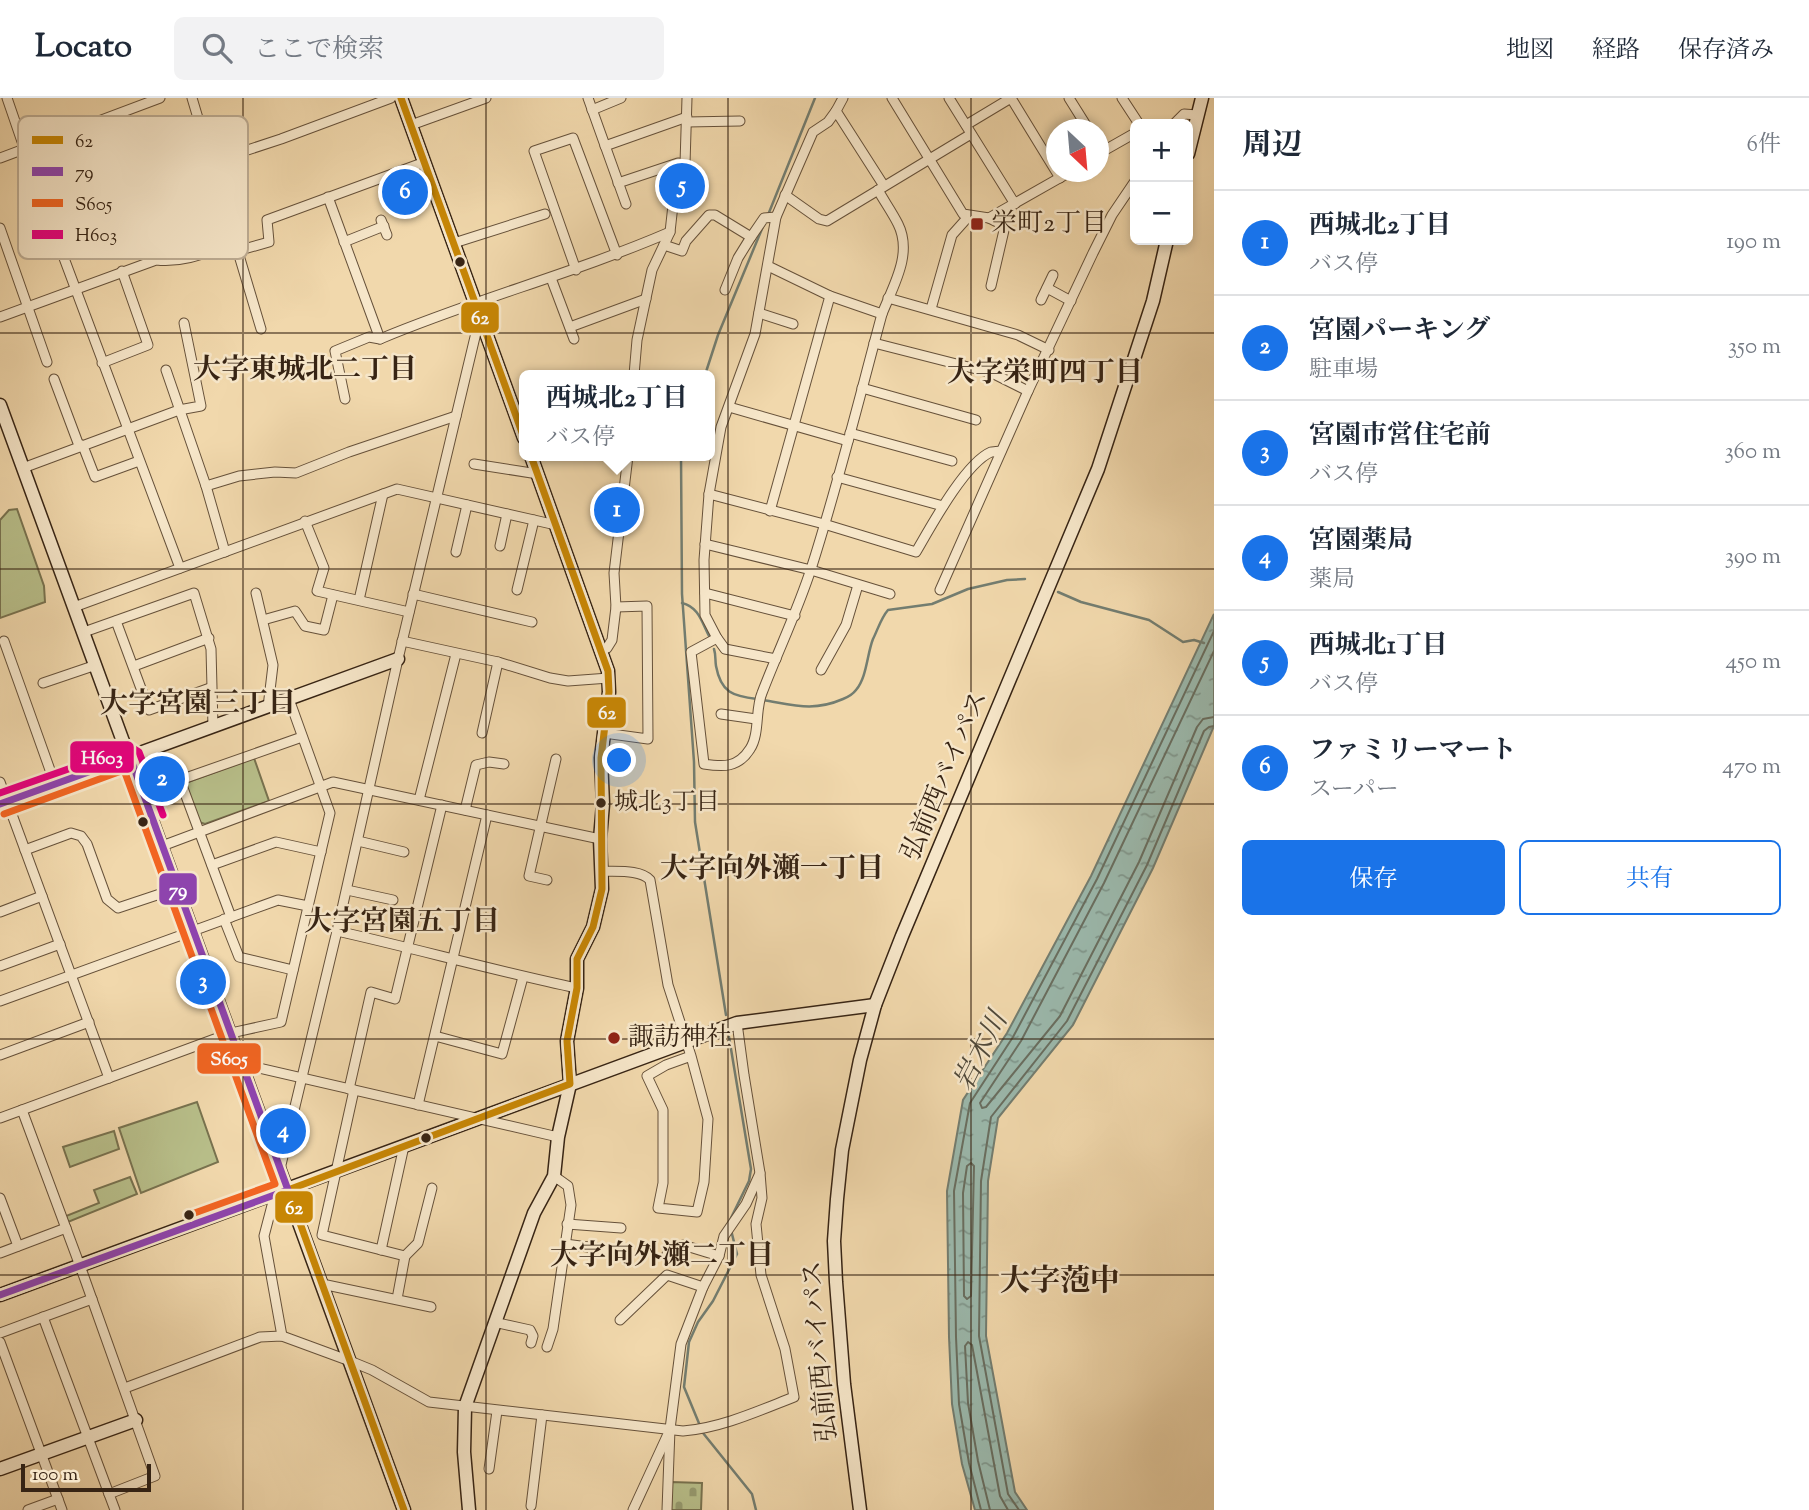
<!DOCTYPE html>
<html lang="ja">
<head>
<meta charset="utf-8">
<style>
  :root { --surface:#fff; --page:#f2f2f3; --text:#1f2937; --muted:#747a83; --line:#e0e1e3; --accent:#1a73e8 }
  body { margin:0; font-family:"Sorts Mill Goudy","Noto Serif JP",serif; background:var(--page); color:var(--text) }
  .controls { position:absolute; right:21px; top:21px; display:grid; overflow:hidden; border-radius:10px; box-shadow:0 4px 10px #0003 }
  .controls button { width:63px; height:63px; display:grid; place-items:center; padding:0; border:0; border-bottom:2px solid var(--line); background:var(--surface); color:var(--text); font:35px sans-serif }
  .compass { position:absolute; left:1046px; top:21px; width:63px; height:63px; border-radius:50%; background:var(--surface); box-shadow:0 4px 10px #0003; rotate:154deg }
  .scale { position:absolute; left:21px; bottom:18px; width:130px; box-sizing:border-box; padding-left:7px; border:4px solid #372414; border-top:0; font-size:19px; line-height:24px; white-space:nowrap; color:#372414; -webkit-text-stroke:5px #f6e6c9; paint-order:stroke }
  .you { position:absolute; left:620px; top:663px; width:24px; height:24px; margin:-18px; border:5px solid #fff; border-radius:50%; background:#1a73e8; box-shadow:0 0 0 10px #1a73e833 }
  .badge { display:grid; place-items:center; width:46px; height:46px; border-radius:50%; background:var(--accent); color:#fff; font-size:23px; font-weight:700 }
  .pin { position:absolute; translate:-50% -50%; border:4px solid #fff; box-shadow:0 2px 7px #0006 }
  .popup { position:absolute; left:519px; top:272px; width:196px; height:91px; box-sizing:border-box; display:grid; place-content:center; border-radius:10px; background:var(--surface); filter:drop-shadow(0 2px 5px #0005); font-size:23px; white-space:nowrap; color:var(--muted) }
  .popup b { font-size:26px; color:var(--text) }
  .popup::after { content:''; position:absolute; left:50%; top:100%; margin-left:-14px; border:14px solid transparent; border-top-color:var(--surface) }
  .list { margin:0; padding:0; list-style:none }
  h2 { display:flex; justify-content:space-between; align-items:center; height:91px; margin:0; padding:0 28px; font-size:30px }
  h2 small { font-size:23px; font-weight:400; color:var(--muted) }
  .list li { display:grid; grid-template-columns:46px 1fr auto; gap:21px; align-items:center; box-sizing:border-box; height:105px; padding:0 28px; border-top:2px solid var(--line) }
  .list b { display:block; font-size:26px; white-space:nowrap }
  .list p { margin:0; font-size:23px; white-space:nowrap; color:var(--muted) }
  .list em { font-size:23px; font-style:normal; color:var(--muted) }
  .actions { display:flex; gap:14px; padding:21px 28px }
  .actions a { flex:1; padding:16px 0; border:2px solid var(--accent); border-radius:10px; text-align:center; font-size:24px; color:var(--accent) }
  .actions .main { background:var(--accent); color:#fff }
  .icon { flex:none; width:38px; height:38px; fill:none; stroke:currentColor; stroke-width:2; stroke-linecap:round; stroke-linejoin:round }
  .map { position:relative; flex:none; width:1214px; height:1412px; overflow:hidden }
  header { display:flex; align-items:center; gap:42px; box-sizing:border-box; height:98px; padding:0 35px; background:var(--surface); border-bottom:2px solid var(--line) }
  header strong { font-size:33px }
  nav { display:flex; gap:38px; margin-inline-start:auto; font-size:24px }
  .search { width:490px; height:63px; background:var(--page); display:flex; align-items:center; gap:18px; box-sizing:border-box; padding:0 24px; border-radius:10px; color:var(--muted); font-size:26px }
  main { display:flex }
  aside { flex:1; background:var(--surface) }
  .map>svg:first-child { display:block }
  .green { fill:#b8bf8a; stroke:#78724f; stroke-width:2 }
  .cemetery { fill:url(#cemetery-stones); stroke:#78724f; stroke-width:2 }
  .water { fill:url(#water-ripples); stroke:#737d70; stroke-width:2 }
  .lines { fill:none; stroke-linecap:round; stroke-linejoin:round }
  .shore { stroke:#696e60; stroke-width:2 }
  .stream { stroke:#737d70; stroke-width:2.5 }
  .street-casing { stroke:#66513a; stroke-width:11 }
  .secondary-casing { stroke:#372414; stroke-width:15 }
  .street { stroke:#f6e6c9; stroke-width:9 }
  .secondary { stroke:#f6e6c9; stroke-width:12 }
  .bus-1-casing { stroke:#f6e6c9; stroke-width:12 }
  .bus-2-casing { stroke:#f6e6c9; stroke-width:12 }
  .bus-3-casing { stroke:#f6e6c9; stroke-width:12 }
  .bus-4-casing { stroke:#f6e6c9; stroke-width:12 }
  .bus-1 { stroke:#c78605; stroke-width:7 }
  .bus-2 { stroke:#8e44ad; stroke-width:7 }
  .bus-3 { stroke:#f26522; stroke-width:7 }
  .bus-4 { stroke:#e5007d; stroke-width:7 }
  .grid { fill:none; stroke:#372414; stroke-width:2; stroke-opacity:0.55 }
  .poi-dot { fill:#8f2418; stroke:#f6e6c9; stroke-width:2.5 }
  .bus-dot { fill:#372414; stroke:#f6e6c9; stroke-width:2.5 }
  .labels { text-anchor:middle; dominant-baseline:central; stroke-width:5; stroke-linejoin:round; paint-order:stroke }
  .bus-label { font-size:24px; fill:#372414; stroke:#f6e6c9; text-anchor:start }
  .poi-label { font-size:26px; fill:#372414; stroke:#f6e6c9; text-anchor:start }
  .street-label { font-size:26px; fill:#372414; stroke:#f6e6c9 }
  .neighbourhood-label { font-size:28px; font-weight:bold; fill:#372414; stroke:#f6e6c9 }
  .water-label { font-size:28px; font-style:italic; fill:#50493a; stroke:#f6e6c9 }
  .quarter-label { font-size:30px; font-weight:bold; fill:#372414; stroke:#f6e6c9 }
  .key { fill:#f6e6c9; stroke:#bdac93; stroke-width:2 }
  .key-label { font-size:19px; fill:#372414 }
  .line-badge { stroke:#f6e6c9; stroke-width:2.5 }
  .badge-label { font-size:19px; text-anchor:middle; font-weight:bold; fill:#fff }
</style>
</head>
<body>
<header>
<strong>Locato</strong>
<div class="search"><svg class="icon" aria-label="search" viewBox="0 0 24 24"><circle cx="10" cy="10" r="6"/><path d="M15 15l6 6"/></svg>ここで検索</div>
<nav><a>地図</a><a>経路</a><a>保存済み</a></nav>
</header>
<main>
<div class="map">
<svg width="1214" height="1412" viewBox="0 0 1214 1412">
  <defs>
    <pattern id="cemetery-stones" width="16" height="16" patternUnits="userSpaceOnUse" patternTransform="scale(1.75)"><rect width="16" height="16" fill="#b8bf8a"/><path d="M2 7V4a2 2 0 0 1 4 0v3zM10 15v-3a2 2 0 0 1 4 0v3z" fill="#969b70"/></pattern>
    <pattern id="water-ripples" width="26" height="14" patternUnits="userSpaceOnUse" patternTransform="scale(1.75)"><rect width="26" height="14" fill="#9bb9ad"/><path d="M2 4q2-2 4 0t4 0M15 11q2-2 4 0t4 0" fill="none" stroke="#7f968c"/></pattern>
  </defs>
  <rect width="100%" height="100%" fill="#f1d8ac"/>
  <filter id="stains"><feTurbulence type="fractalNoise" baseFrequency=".00286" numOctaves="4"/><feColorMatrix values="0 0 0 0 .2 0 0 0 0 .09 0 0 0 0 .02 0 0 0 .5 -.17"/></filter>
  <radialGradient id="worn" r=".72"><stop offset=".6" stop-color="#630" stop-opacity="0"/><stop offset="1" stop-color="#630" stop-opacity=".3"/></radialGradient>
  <g class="green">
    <polygon points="17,411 44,488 45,504 0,520 0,422 9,412"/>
    <polygon points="254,660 269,703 205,726 199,724 186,687 188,684"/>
    <polygon points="197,1004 218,1064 141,1095 119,1030"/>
    <polygon points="114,1033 119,1051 70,1069 63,1049"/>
    <polygon points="130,1079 137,1096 68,1124 66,1118 99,1105 94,1092"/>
  </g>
  <polygon class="cemetery" points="671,1384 702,1385 701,1412 670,1412"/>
  <polygon class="water" points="1214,516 1214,628 1153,770 1073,927 998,1020 988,1083 986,1238 1015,1394 1027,1412 975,1412 962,1366 952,1306 949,1239 947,1093 963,1002 1007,935 1091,778"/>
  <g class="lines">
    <g class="shore">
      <polyline points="1214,553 1104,785 1021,943 980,1005 982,1010 986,1009 1060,918 1139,764 1197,629 1203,621 1214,619"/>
      <polygon points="971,1065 974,1068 971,1198 967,1201 964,1198 963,1095 967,1068"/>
      <polyline points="981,1412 969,1365 959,1306 956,1239 954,1093 970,1005 1013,939 1097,781 1214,533"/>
      <polyline points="990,1412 978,1363 968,1305 965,1248 968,1244 972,1247 1000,1398 1008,1412"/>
      <polyline points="1019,1412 1008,1396 979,1238 981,1083 991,1019 1067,923 1147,767 1204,633 1209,629 1214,628"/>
    </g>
    <g class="stream">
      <polyline points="768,117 815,0"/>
      <polyline points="705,277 718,237 764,126"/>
      <polyline points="681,358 682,496 694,664 695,724 726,917"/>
      <polyline points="1058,494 1081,504 1149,522 1183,544 1194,542 1204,545"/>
      <path d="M682,505C699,509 702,525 709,538"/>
      <path d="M714,551C716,557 715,562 716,568C721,595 733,598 757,601"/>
      <path d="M763,602C794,607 813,614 843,601C848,599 853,596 856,592C867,579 867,556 873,541C878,531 881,520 888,512L932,506L968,491L1007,482L1025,481"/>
      <polyline points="729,939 751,1071 749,1083 730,1122"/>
      <polyline points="731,1132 737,1156 713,1203 698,1224 689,1244 684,1289 703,1335 752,1396 756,1412"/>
    </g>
    <g class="street-casing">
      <g id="street">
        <polyline points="7,0 40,96 180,470"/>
        <polyline points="192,0 261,231"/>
        <polyline points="588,0 626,106"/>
        <polyline points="843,0 836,13 884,88"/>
        <polyline points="892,0 963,116 989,120 1070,74"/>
        <polyline points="949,0 1015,106"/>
        <polyline points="1069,0 1089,32"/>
        <polyline points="1122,0 1139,26"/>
        <polyline points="592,12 621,0"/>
        <polyline points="687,24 740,23"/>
        <polyline points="1174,26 1184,16 1197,17"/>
        <polyline points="411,27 486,0"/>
        <polyline points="966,27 1011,0 1060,80"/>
        <polyline points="72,34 97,103"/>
        <polyline points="605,48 687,19"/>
        <polyline points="1098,56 1135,35"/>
        <polyline points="0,60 160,0"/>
        <polyline points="211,64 281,41 391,0"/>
        <polyline points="618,85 678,65 685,66"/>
        <polyline points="40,96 88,78"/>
        <polyline points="785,97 819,121 827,123 971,36"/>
        <polyline points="328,99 380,241"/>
        <polyline points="989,120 1005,128 991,188"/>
        <polyline points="381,122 387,137"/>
        <polyline points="0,130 47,264"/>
        <polyline points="344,144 384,128"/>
        <polyline points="454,145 545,116"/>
        <polyline points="664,147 682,153 686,143 709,117 715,117 751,139 764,120 776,119"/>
        <polyline points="237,153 269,144 267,122 425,64"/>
        <polyline points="768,168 830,198 882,216"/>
        <polyline points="576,172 534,53 573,40 617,157"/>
        <polyline points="551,180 574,241"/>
        <polyline points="1047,190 1071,203"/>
        <polyline points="725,192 738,160 751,139"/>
        <polyline points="888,200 1018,237 1049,252"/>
        <polyline points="1041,202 1053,177"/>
        <polyline points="931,211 952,137 969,118"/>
        <polyline points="759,215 793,226"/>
        <path d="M0,219L156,162C186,165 207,154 235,144"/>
        <polyline points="570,229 646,201"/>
        <polyline points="874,245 992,275 1028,293"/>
        <polyline points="102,265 148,247 122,173"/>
        <polyline points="166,272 206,388 225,454"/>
        <polyline points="634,277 637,242 652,172 670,134 673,107 685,66 687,0"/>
        <polyline points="54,281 78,345 83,348 95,379 139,363"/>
        <polyline points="862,290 976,322"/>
        <path d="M345,301L335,253L369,239L380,241C475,201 575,175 670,134"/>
        <polyline points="729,309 848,343"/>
        <polyline points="850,335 952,363"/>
        <polyline points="474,366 538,376"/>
        <polyline points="23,370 179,312 201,308 184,225"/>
        <polyline points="837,379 943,408"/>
        <polyline points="206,388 239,378 275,374 296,375 349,354 456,318"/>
        <path d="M709,396L824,426L916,454C930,430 965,365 991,354C992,354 1000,353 1001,353"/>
        <polyline points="770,413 830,198"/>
        <polyline points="305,423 324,470 317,493 409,514"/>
        <polyline points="705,446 811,472 890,496"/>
        <polyline points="500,448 507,416"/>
        <polyline points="456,454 467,407"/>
        <polyline points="517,492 534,422"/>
        <polyline points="940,492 1028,293 1093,155 1112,117 1135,83"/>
        <polyline points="256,495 273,567 268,609"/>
        <polyline points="705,495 795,518"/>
        <polyline points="413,496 532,524"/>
        <polyline points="359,502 383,396"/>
        <polyline points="74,509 397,391 556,427"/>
        <polyline points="263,522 295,513 305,528 324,532 333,497"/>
        <polyline points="116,523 149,612 210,590"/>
        <polyline points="84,534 194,495 211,551 213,629"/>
        <path d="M717,540L691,554L704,666C723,669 738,670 750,651C760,636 755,611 762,595C778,553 797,514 811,471C838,387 859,301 882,216C893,188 913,156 898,126C892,114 884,103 878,92"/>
        <polyline points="4,543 55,686"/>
        <polyline points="402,543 498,564 550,580 568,583 609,580"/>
        <polyline points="601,552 607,550 612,542 616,509 614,475 628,358"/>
        <polyline points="776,561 725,551 717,540 705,517 704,462 709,396 721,329 755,236 776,119 813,34 828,24 836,13"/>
        <polyline points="134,568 209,540"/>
        <polyline points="821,572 846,527 858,487"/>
        <polyline points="43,585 96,567"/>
        <polyline points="721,616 756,621"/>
        <polyline points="482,635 498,564"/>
        <polyline points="604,635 648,641 647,508 616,509"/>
        <polyline points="0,684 109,980"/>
        <polyline points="419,702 456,556"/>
        <polyline points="465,712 476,667 489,664 504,666"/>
        <polyline points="358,743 404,754"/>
        <polyline points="162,748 333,684 600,741"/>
        <polyline points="25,752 71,735 81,738 87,746 107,801 118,810 178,790"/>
        <polyline points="212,767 276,744 321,754"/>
        <path d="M601,773C616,774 640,771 650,782L668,887L691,958L708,1021L704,1084L697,1114L658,1110L663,1085V1012L647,978L666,967L691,958"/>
        <polyline points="547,782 529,778 556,661"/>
        <polyline points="347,792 393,802"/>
        <polyline points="0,814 42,798"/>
        <polyline points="231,819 180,682 302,639"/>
        <polyline points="224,821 239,859 293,872"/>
        <path d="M337,833C417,851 496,873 577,890"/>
        <polyline points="0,868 60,846"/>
        <polyline points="0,903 278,802 308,808"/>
        <polyline points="435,938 502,956 523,879"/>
        <polyline points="0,957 89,924"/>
        <polyline points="242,966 558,1039"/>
        <polyline points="349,991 371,894 395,901 442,707"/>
        <polyline points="354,992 322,1137 405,1158 418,1145 432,1090"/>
        <polyline points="418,1007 487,717"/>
        <polyline points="22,1012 83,1176 155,1378 109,1396 115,1412"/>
        <polyline points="0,1020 231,935 281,924 330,715 289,601"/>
        <polyline points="280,1071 337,833 398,561 480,218"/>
        <polyline points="275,1096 264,1138 282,1238"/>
        <polyline points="0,1100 18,1148"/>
        <polyline points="567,1126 621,1130"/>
        <polyline points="565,1146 619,1153"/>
        <polyline points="381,1152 404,1048"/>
        <polyline points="0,1155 66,1130"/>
        <polyline points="667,1156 683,1147 719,1158"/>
        <polyline points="322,1186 431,1209"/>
        <polyline points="397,1201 405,1158"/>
        <polyline points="43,1219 109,1396"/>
        <polyline points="620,1222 667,1177 703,1189"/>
        <polyline points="494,1224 530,1232 533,1238 531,1245"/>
        <polyline points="0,1235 92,1201"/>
        <polyline points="0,1244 62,1412"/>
        <polyline points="547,1249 553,1231 571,1107 568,1088 554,1078"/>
        <path d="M125,1290L260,1239L282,1238L350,1263L372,1272L429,1304L683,1333C721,1330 758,1313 794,1299L785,1251L761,1177L756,1126L762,1100L760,1075"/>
        <polyline points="489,1371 497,1313"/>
        <polyline points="531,1408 542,1317"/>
        <polyline points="28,1412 58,1401"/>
        <polyline points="633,1412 668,1336"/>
        <polyline points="667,1412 670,1331 681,1246 703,1189 719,1158 724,1138 746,1106 760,1075 744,977 737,925"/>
      </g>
    </g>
    <g class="secondary-casing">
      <g id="secondary">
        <polyline points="401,0 524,340"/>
        <polyline points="1188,56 1202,0"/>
        <polyline points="0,307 404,1412"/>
        <polyline points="0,706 398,561"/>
        <polyline points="0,1197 737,925 875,907"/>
        <polyline points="0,1371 136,1322"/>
        <polyline points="469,1412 464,1354 465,1309 534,1115 554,1078 558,1039 570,986 567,943 577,890 577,861 593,829 602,791 600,741 603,706 601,660 609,594 608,573 531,358"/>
        <polyline points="860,1412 844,1286 836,1184 834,1143 837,1101 842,1052 860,962 875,907 902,838 1098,371 1153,203 1167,142"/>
      </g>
    </g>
    <use href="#street" class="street"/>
    <use href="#secondary" class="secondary"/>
    <g class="bus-1-casing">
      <g id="bus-1">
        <polyline points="401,0 524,340"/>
        <polyline points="404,1412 288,1092 570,986 567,943 577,890 577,861 593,829 602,791 601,660 609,594 608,573 531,358"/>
      </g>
    </g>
    <g class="bus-2-casing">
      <polyline id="bus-2" points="0,706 130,659 288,1092 0,1197"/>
    </g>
    <g class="bus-3-casing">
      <polyline id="bus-3" points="4,716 124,672 275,1086 189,1117"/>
    </g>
    <g class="bus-4-casing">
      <polyline id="bus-4" points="0,695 131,649 139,654 163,717"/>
    </g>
    <use href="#bus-1" class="bus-1"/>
    <use href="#bus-2" class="bus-2"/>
    <use href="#bus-3" class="bus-3"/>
    <use href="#bus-4" class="bus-4"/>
  </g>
  <path class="grid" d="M243,0V1412M486,0V1412M728,0V1412M971,0V1412M0,235H1214M0,471H1214M0,706H1214M0,941H1214M0,1177H1214"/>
  <g class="poi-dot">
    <rect x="970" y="119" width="14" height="14" rx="3.5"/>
    <circle cx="614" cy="940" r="7"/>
  </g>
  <g class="bus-dot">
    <circle cx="460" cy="164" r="6"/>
    <circle cx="601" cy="705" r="6"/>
    <circle cx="143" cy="724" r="6"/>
    <circle cx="426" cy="1040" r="6"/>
    <circle cx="189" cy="1117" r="6"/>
  </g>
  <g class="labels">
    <g class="bus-label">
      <text x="614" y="705">城北3丁目</text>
    </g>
    <g class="poi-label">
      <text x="991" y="126">栄町2丁目</text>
      <text x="628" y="940">諏訪神社</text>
    </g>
    <g class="street-label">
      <text transform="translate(946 678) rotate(-67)">弘前西バイパス</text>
      <text transform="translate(821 1253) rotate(-95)">弘前西バイパス</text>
    </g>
    <g class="neighbourhood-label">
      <text x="305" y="273">大字東城北二丁目</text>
      <text x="1045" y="276">大字栄町四丁目</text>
      <text x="198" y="607">大字宮園三丁目</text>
      <text x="772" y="772">大字向外瀬一丁目</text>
      <text x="402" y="825">大字宮園五丁目</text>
      <text x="662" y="1159">大字向外瀬二丁目</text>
    </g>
    <g class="water-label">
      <text transform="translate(982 954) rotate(-63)">岩木川</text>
    </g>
    <g class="quarter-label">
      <text x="1060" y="1184">大字萢中</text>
    </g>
  </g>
  <rect x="18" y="18" width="230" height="143" rx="10" class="key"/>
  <rect x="32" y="38" width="31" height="8" fill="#c78605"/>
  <rect x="32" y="69" width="31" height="9" fill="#8e44ad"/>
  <rect x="32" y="101" width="31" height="8" fill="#f26522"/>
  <rect x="32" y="132" width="31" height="9" fill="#e5007d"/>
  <g class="key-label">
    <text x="75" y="49">62</text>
    <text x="75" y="80">79</text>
    <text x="75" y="112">S605</text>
    <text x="75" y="143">H603</text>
  </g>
  <g class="line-badge">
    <rect x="460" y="203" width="40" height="33" rx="7" fill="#c78605"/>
    <rect x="586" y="598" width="41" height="33" rx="7" fill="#c78605"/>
    <rect x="69" y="642" width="66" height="34" rx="7" fill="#e5007d"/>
    <rect x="158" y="774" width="40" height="34" rx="7" fill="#8e44ad"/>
    <rect x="196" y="944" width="66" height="33" rx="7" fill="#f26522"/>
    <rect x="274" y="1092" width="40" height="34" rx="7" fill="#c78605"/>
  </g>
  <g class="badge-label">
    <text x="480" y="226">62</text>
    <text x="607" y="621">62</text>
    <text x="102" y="666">H603</text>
    <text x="178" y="798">79</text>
    <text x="229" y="967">S605</text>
    <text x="294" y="1116">62</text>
  </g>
  <rect width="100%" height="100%" filter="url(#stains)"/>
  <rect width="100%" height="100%" fill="url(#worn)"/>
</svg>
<div class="controls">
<button>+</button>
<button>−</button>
</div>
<svg class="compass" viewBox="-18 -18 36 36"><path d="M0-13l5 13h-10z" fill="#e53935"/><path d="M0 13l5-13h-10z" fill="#747a83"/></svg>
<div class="scale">100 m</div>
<div class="you"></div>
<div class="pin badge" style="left:617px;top:412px">1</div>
<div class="popup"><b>西城北2丁目</b>バス停</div>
<div class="pin badge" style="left:162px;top:681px">2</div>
<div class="pin badge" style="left:203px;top:884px">3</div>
<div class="pin badge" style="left:283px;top:1033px">4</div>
<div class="pin badge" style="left:682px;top:88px">5</div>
<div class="pin badge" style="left:405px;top:94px">6</div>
</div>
<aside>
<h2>周辺<small>6件</small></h2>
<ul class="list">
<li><span class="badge">1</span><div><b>西城北2丁目</b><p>バス停</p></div><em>190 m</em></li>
<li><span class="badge">2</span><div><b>宮園パーキング</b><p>駐車場</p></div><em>350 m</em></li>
<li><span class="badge">3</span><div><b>宮園市営住宅前</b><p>バス停</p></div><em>360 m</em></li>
<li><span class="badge">4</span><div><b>宮園薬局</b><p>薬局</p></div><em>390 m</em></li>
<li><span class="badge">5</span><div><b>西城北1丁目</b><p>バス停</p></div><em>450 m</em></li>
<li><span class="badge">6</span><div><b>ファミリーマート</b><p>スーパー</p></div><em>470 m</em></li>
</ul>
<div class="actions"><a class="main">保存</a><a>共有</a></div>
</aside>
</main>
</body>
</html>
